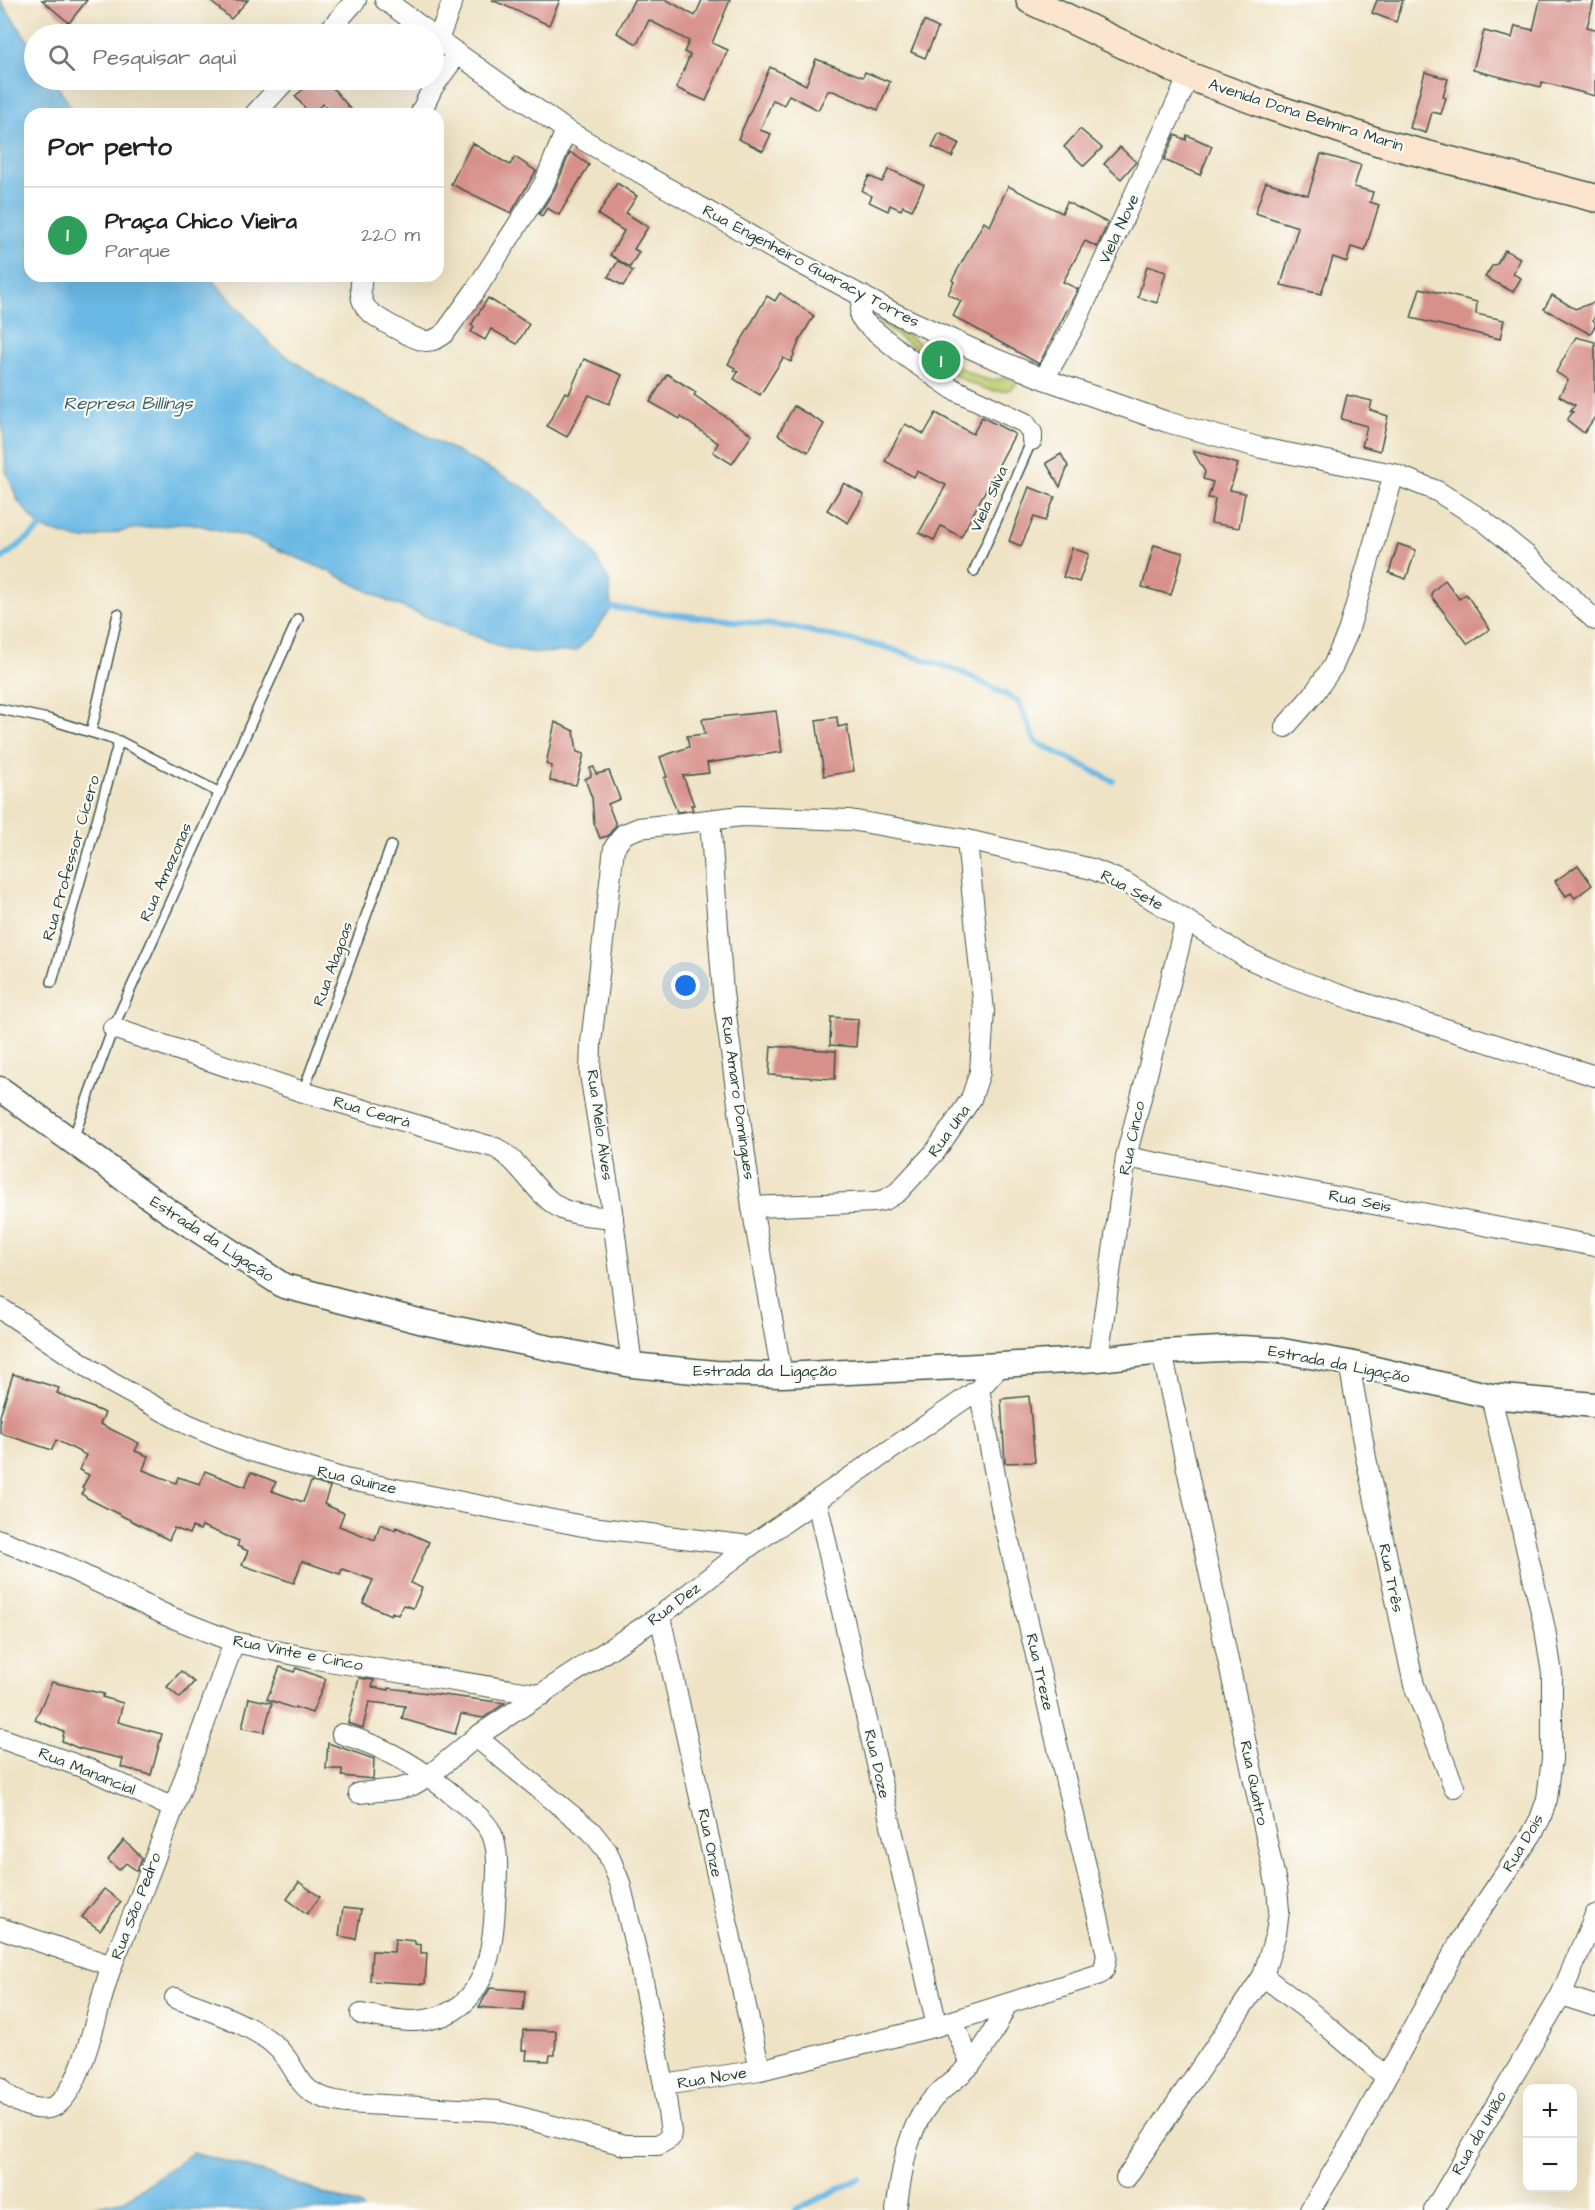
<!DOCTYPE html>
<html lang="pt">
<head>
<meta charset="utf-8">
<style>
  :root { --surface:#fff; --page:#f2f2f2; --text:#222; --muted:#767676; --line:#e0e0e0; --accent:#c8321e }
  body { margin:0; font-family:"Architects Daughter",sans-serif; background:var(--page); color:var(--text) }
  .controls { position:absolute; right:18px; bottom:18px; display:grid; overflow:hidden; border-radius:12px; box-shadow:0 6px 24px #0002 }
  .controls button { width:54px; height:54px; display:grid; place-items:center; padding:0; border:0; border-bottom:2px solid var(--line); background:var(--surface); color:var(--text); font:30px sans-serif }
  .you { position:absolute; left:686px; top:986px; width:21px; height:21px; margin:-15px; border:4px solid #fff; border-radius:50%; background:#1a73e8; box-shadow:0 0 0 9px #1a73e833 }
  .badge { display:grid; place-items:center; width:39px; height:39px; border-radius:50%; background:var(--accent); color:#fff; font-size:20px; font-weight:700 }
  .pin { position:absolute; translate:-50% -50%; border:3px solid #fff; box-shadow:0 2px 6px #0006 }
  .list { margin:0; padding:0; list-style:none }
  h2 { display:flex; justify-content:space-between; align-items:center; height:78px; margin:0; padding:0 24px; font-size:26px }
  h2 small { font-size:20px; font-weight:400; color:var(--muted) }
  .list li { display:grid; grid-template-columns:39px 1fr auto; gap:18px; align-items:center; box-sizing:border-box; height:96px; padding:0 24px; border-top:2px solid var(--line) }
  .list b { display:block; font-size:22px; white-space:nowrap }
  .list p { margin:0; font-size:20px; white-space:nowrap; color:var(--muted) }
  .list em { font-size:20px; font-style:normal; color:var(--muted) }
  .icon { flex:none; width:33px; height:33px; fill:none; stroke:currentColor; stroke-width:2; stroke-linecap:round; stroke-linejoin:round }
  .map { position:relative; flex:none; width:1595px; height:2210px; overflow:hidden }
  .search { position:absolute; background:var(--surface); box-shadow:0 6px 24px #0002; left:24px; top:24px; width:420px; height:66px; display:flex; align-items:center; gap:15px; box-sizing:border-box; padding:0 21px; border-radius:33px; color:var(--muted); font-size:22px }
  .panel { position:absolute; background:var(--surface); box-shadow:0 6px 24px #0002; left:24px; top:108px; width:420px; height:174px; border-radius:18px }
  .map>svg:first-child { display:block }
  .green { fill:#bdcc6e; stroke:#6e8451; stroke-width:1.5 }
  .water { fill:#6bb9e5; stroke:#457b8c; stroke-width:1.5 }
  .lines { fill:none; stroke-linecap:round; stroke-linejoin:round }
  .stream { stroke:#6bb9e5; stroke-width:6 }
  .building { fill:#d7908a }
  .service-casing { stroke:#3e564a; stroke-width:12 }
  .minor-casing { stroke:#3e564a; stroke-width:22 }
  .tertiary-casing { stroke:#3e564a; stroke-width:27 }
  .secondary-casing { stroke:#3e564a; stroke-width:30 }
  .service { stroke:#fff; stroke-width:9 }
  .minor { stroke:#fff; stroke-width:20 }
  .tertiary { stroke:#fff; stroke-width:24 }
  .secondary { stroke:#fce5cf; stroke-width:27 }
  .labels { text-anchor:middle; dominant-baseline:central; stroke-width:4.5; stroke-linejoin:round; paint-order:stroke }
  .street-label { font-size:16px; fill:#1f3d34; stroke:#fdfcf7 }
  .water-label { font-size:18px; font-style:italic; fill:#366269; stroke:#fdfcf7 }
</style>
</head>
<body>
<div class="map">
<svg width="1595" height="2210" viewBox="0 0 1595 2210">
  <rect width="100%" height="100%" fill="#fdfcf7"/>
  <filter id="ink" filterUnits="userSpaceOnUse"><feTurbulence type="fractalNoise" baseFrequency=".0167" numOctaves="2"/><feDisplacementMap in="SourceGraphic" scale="12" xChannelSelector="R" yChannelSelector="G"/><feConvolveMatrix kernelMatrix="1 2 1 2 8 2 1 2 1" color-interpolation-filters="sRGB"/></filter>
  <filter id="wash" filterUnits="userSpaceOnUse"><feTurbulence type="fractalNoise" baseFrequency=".008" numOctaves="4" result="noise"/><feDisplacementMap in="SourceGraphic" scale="24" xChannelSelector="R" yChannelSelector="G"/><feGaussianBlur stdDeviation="1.35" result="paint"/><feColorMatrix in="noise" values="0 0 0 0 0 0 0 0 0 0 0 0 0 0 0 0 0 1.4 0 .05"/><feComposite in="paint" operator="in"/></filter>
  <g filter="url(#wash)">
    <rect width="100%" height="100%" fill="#efe3c5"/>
    <path class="green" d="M878,321L887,322C906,334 971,379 990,380C998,380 1005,376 1013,377L1017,381L1015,386C1012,387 1010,390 1007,390C976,400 903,339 878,321Z"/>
    <g class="water">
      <polygon points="0,0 34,50 34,80 53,80 76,114 30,114 30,276 209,276 272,346 320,379 532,492 589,546 609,581 611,609 592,635 576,651 538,653 505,648 387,601 331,572 248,537 190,523 132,529 82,540 41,528 18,501 6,470 3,427 0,421"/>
      <polygon points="192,2153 244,2166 361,2206 364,2210 78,2210 125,2200"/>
    </g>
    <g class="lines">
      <g class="stream">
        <polyline points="0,560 41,528"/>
        <polyline points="606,607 791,627 888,648 959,671 1018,701 1036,742 1113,781"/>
        <polyline points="795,2210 859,2179"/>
      </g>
    </g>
    <g id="blocks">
      <g class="building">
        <polygon points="42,0 87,0 69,23"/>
        <polygon points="209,0 248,0 231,19"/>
        <polygon points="492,0 560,0 549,25"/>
        <polygon points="634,0 667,0 695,16 702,0 730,0 712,43 728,50 706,101 676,88 690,55 684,52 689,41 649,20 637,44 617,33"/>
        <polygon points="1377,0 1403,0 1396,22 1372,13"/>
        <polygon points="1540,0 1594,0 1587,27 1595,29 1595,96 1542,82 1541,87 1473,70 1484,31 1512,38 1515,26 1533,30"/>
        <polygon points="924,21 938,28 925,58 911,52"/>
        <polygon points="816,59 863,77 865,72 890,82 878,110 833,91 828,91 818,110 789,95 784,105 773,100 760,130 771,134 763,151 738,139 770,67 806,85"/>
        <polygon points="1425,72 1448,79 1443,97 1446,98 1441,114 1432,112 1426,133 1410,128"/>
        <polygon points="315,80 326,80 355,114 332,114 323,104 310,114 295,96"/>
        <polygon points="1080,129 1102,148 1084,166 1064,147"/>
        <polygon points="939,133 959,143 952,157 932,147"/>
        <polygon points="1175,135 1186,140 1187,135 1212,146 1200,175 1164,160"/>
        <polygon points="472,143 510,165 515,157 536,171 511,213 451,184"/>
        <polygon points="1120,147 1136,162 1121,179 1104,164"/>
        <polygon points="570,152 589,165 559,215 547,208 542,216 539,214 555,189"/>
        <polygon points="1321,154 1361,165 1354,187 1373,192 1370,202 1379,205 1365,251 1351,247 1347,262 1333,257 1321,294 1281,285 1298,227 1255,213 1266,182 1308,195"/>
        <polygon points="889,169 924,185 912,210 903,206 901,210 890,205 888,211 869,202 872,196 862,191 869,176 882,182"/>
        <polygon points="617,183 637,196 626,213 648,227 634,249 639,252 630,267 610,255 624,231 598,215"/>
        <polygon points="1008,186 1062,213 1067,202 1108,223 1097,247 1085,241 1063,282 1078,289 1039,364 953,316 961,301 948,294 954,282 952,280 984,222 990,226"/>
        <polygon points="1505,250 1520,258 1513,274 1521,278 1513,292 1485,277 1492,266 1497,264"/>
        <polygon points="618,261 633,271 623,286 608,277"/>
        <polygon points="1147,266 1166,272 1157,303 1138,297"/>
        <polygon points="1420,288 1477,302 1476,314 1504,320 1500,339 1411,318"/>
        <polygon points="780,293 814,316 800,339 791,362 783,358 760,395 734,379 738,372 734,370 735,368 728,364 767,296 775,301"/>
        <polygon points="1552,295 1575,309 1595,302 1595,316 1593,320 1595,322 1595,326 1590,334 1544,309"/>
        <polygon points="488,298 529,324 517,344 491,329 485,340 471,332 474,327 471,325"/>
        <polygon points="1576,337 1595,342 1595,417 1584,433 1567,420 1573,412 1570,411 1575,405 1559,396 1568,380 1556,372"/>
        <polygon points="584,359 622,375 609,404 589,395 567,437 547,426 565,392 569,394"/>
        <polygon points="667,374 696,392 694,395 752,435 732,464 713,452 718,443 681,417 680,419 650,402"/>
        <polygon points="1347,395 1372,401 1370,410 1388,416 1380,451 1362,446 1367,426 1341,419"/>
        <polygon points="794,406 824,424 808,452 778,435"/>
        <polygon points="936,413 973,434 982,417 1015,434 961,537 941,526 934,540 919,533 946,485 917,471 914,477 885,461 905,424 924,434"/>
        <polygon points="1193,451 1238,464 1230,490 1245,493 1239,528 1211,523 1215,499 1208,498 1213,482 1203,479 1205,472"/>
        <polygon points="1061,454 1068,466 1060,487 1046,463"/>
        <polygon points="844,483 864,495 848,523 827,510"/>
        <polygon points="1029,487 1055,497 1045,521 1034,517 1021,546 1009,541"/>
        <polygon points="1398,544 1416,550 1406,579 1389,573"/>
        <polygon points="1154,545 1183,553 1171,595 1142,587"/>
        <polygon points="1072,548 1089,554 1079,582 1063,577"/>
        <polygon points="1445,580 1459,599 1466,594 1490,629 1468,644 1432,597 1432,592"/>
        <polygon points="776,711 782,752 707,763 709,773 683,776 694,805 691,805 693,810 677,812 664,778 667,777 660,757 689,747 687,736 705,734 702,719"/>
        <polygon points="837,717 838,727 847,725 854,771 824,776 816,720"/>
        <polygon points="555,722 574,731 577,752 584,754 576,785 550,781 552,766 546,764"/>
        <polygon points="594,767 596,774 609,771 620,799 608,804 616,825 608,836 600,838 594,823 592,798 585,779 591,776 590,768"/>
        <polygon points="1578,865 1592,885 1575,898 1571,893 1566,896 1555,881"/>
        <polygon points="831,1017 858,1019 856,1047 830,1045"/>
        <polygon points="771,1046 836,1051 835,1079 769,1075"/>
        <polygon points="13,1374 59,1388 57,1393 105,1413 100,1424 139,1443 135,1451 148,1456 143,1470 176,1483 178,1477 200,1484 205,1471 245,1487 251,1472 276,1482 272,1491 303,1502 311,1482 317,1483 330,1487 324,1504 344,1513 339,1526 375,1540 380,1524 395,1530 396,1527 429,1542 411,1583 422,1588 413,1608 403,1605 398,1615 392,1612 391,1615 363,1603 373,1580 342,1569 340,1574 302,1561 294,1583 242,1565 248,1551 237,1546 239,1541 202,1526 200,1530 192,1527 189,1534 174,1528 169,1540 87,1498 82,1494 84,1489 82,1488 89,1475 79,1470 86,1455 56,1440 52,1450 0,1433 0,1416"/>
        <polygon points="1029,1396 1035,1462 1005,1463 1001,1399"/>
        <polygon points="280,1667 294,1672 296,1668 326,1679 312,1713 295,1707 295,1709 267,1699"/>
        <polygon points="181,1671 194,1682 180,1698 167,1687"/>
        <polygon points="359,1678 374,1680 372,1687 389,1690 389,1688 505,1703 483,1718 461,1714 455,1734 402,1719 405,1706 369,1702 363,1728 348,1723"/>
        <polygon points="52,1682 104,1694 102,1697 123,1703 118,1722 162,1734 151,1775 121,1767 123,1759 78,1748 62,1741 64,1732 35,1720"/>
        <polygon points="249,1698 272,1703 264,1732 242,1728"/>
        <polygon points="328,1743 374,1759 373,1779 342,1776 342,1769 326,1769"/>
        <polygon points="124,1840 142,1858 137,1871 126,1863 119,1870 108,1860"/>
        <polygon points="299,1882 320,1897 307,1914 287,1899"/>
        <polygon points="104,1889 121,1902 100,1930 82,1917"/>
        <polygon points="343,1908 361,1910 356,1939 339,1936"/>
        <polygon points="395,1939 415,1941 415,1944 421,1945 421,1953 427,1953 425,1984 370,1981 372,1951 394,1952"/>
        <polygon points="490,1988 525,1991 523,2011 479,2007"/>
        <polygon points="523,2030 556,2031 555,2055 550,2055 549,2061 526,2060 527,2050 522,2050"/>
      </g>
    </g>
  </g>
  <g filter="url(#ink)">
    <use href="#blocks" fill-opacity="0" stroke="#3e564a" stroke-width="1.5"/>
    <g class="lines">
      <g class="service-casing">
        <g id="service">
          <polyline points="974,571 1032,440"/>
          <polyline points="0,709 48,719 119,741 218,792"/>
          <polyline points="91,732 118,614"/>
          <polyline points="52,982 119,741"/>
          <polyline points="303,1092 391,846"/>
          <polyline points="73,1139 113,1028 298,619"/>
        </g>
      </g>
      <g class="minor-casing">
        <g id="minor">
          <polyline points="385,0 431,34"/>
          <polyline points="326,34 356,0"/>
          <polyline points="434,37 566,130 775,250 896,314 981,353 1044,379 1167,422 1261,448 1394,474 1437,491 1484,521 1526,555 1595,620"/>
          <polyline points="438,40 453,0"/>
          <polyline points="255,114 286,80"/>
          <polyline points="420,114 433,87 457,54"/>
          <path d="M362,276C360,286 360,299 366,308C373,317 416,341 427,341C434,341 438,338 444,334L475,291L544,184L566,130"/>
          <polyline points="863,296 860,316 865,323 908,358 953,389 1025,423 1032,433 1032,440"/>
          <polyline points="1044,379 1074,326 1189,76"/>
          <polyline points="1285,727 1313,695 1333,666 1348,632 1394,474"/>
          <polyline points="710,820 723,993 752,1207 782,1375"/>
          <path d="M113,1028L303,1092L496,1148C523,1163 536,1196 562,1209C577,1216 597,1216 613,1218"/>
          <polyline points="1126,1157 1595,1246"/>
          <polyline points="752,1207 875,1202 885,1200 898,1192 935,1152 971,1099 980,1072 984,1011 967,840"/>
          <polyline points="0,1308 110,1382 187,1424 251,1451 345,1479 583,1526 750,1546"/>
          <polyline points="1098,1359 1126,1157 1186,920"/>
          <polyline points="1349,1363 1366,1458 1414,1685 1454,1787"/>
          <polyline points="632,1365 611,1204 590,1074 591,1043 614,848 624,834 639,828 742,816 850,820 967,840 1092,869 1126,883 1245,957 1290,977 1354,1000 1595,1076"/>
          <polyline points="817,1502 937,2026"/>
          <polyline points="0,1540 58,1563 168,1616 234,1642 310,1658 542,1695"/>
          <polyline points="660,1616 760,2070"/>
          <path d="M342,1734C389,1748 422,1769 459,1800C471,1810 484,1819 491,1832C501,1853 496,1882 495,1905C493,1959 482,2018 415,2021C397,2021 378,2017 361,2014"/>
          <polyline points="476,1737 591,1831 607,1851 620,1883 640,1966 664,2085 760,2070 937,2026 1100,1974 1104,1970 1107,1955 1002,1512 979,1389 1001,1365"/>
          <polyline points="0,1738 91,1770 173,1808"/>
          <polyline points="359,1793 397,1789 413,1785 430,1775 476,1737 660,1616 750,1546 979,1389"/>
          <polyline points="0,1928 112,1966"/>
          <polyline points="1263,1976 1314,2015 1386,2077"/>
          <polyline points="1561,1995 1595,1915"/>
          <path d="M175,1998C205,2008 247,2023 271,2042C306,2071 288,2094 346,2103L497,2111L625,2145H658L670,2138L671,2132L664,2085"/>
          <polyline points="953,2021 971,2065"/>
          <path d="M0,2087C10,2102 43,2117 59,2103C85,2081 99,1999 112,1965C122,1939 134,1915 143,1889C175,1807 204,1724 234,1642"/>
          <polyline points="1126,2178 1263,1976 1276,1933 1279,1911 1277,1888 1162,1352"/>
          <path d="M896,2210C902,2174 905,2135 928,2105C940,2088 959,2079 972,2063C987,2045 997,2025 1007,2004"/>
          <polyline points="1310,2210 1351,2143 1463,1936 1532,1834 1540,1819 1547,1799 1552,1759 1552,1674 1545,1629 1491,1396"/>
          <polyline points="1434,2210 1561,1995 1595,2006"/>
        </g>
      </g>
      <g class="tertiary-casing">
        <polyline id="tertiary" points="0,1089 167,1210 284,1286 423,1322 632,1365 715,1373 782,1375 1001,1365 1098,1359 1162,1352 1241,1348 1277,1350 1349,1363 1491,1396 1595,1405"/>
      </g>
      <g class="secondary-casing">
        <polyline id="secondary" points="1030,0 1189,76 1269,106 1379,142 1595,198"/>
      </g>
      <use href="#service" class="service"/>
      <use href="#minor" class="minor"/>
      <use href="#tertiary" class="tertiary"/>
      <use href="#secondary" class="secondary"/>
    </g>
  </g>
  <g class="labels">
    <g class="street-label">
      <text transform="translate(1306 115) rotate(18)">Avenida Dona Belmira Marin</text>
      <text transform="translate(1119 229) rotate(-65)">Viela Nove</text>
      <text transform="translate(811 266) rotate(28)">Rua Engenheiro Guaracy Torres</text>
      <text transform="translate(989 499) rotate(-66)">Viela Silva</text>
      <text transform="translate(71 858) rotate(-74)">Rua Professor Cícero</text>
      <text transform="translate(166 872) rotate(-66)">Rua Amazonas</text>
      <text transform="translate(1132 890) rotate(28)">Rua Sete</text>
      <text transform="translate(333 964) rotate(-70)">Rua Alagoas</text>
      <text transform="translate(738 1098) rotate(82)">Rua Amaro Domingues</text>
      <text transform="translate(372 1112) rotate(16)">Rua Ceará</text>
      <text transform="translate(600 1125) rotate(82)">Rua Melo Alves</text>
      <text transform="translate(949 1131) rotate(-54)">Rua Una</text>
      <text transform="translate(1132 1138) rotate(-78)">Rua Cinco</text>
      <text transform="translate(1360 1201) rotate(11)">Rua Seis</text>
      <text transform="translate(212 1239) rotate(33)">Estrada da Ligação</text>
      <text transform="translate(1339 1364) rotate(11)">Estrada da Ligação</text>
      <text x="765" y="1371">Estrada da Ligação</text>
      <text transform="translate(357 1480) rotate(13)">Rua Quinze</text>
      <text transform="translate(1391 1578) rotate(78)">Rua Três</text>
      <text transform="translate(674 1604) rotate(-37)">Rua Dez</text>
      <text transform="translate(298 1653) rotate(11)">Rua Vinte e Cinco</text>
      <text transform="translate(1040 1672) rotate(77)">Rua Treze</text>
      <text transform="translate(877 1764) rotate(77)">Rua Doze</text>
      <text transform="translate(87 1771) rotate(22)">Rua Manancial</text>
      <text transform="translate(1254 1783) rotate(78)">Rua Quatro</text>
      <text transform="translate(710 1843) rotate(78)">Rua Onze</text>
      <text transform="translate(1523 1843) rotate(-59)">Rua Dois</text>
      <text transform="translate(136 1906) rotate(-69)">Rua São Pedro</text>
      <text transform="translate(712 2078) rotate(-9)">Rua Nove</text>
      <text transform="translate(1479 2133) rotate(-60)">Rua da União</text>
    </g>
    <g class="water-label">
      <text x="128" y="403">Represa Billings</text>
    </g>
  </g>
</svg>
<div class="controls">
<button>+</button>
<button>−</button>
</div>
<div class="you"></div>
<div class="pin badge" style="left:941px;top:360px;background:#2e9e5b">1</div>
<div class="search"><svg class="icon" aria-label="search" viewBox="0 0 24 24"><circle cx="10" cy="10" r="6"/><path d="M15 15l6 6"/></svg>Pesquisar aqui</div>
<section class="panel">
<h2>Por perto<small></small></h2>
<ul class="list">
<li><span class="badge" style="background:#2e9e5b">1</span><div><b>Praça Chico Vieira</b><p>Parque</p></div><em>220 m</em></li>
</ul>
</section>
</div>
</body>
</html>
